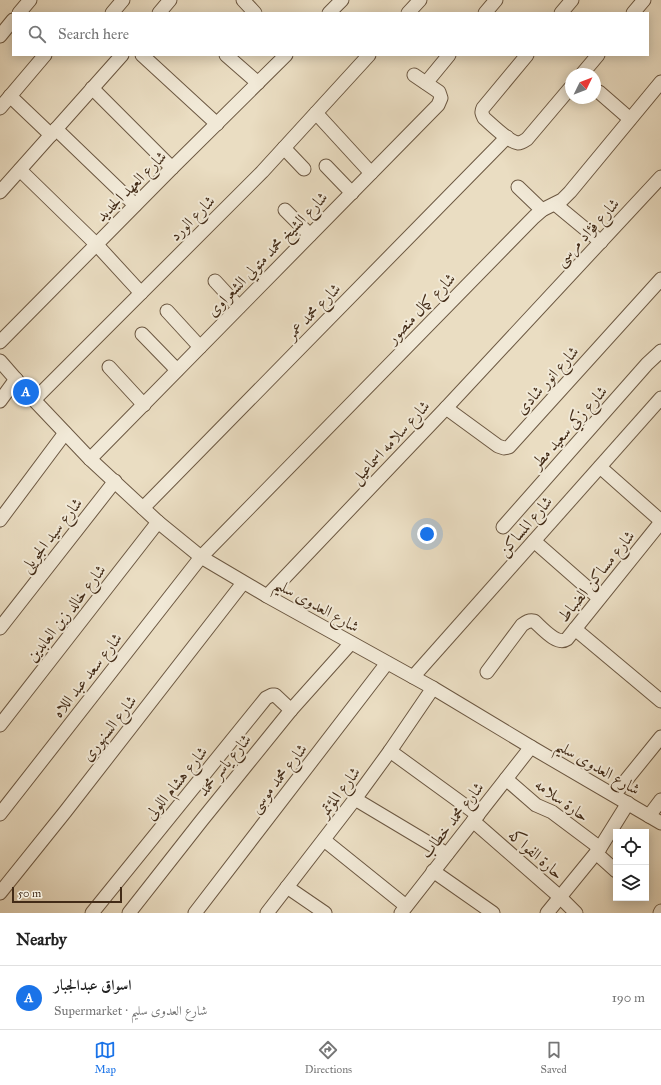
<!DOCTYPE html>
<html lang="en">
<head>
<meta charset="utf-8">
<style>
  :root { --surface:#fff; --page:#f6f6f6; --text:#222; --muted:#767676; --line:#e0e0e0; --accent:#1a73e8 }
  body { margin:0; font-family:"IM FELL Great Primer",Amiri,serif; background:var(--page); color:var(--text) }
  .controls { position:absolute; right:12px; bottom:12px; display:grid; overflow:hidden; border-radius:0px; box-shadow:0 2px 10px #0003 }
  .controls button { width:36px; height:36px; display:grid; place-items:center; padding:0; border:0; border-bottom:1px solid var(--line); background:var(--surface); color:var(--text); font:20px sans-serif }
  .compass { position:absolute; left:565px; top:68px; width:36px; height:36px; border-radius:50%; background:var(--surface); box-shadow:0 2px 10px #0003; rotate:47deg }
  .scale { position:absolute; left:12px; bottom:10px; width:110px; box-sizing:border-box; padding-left:4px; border:2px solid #422b17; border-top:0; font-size:11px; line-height:14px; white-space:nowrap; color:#422b17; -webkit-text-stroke:3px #f1e9d7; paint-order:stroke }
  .you { position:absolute; left:427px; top:534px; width:14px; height:14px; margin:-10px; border:3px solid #fff; border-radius:50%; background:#1a73e8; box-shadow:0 0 0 6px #1a73e833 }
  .badge { display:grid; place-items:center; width:26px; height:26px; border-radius:50%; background:var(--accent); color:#fff; font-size:13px; font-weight:700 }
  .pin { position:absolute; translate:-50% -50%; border:2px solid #fff; box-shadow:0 1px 4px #0006 }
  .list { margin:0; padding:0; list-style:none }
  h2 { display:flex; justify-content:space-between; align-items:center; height:52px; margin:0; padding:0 16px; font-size:17px }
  h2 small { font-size:13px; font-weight:400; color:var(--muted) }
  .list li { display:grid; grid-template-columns:26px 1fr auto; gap:12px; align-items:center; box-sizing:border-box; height:64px; padding:0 16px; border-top:1px solid var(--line) }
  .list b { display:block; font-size:15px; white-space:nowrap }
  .list p { margin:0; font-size:13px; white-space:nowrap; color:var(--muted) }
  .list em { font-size:13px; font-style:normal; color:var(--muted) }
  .icon { flex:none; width:22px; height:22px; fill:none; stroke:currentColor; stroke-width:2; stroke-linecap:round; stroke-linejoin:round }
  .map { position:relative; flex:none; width:661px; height:913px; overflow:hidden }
  .search { position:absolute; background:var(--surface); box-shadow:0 2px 10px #0003; left:12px; right:12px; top:12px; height:44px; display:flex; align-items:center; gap:10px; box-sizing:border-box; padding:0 14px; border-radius:0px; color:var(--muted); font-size:15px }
  .sheet { height:116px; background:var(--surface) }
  nav { display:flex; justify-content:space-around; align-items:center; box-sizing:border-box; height:56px; border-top:1px solid var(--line); background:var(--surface); font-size:11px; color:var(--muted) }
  nav a { display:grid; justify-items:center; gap:2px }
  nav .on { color:var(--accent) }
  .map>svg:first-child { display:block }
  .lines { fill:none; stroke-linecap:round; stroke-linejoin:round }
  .minor-casing { stroke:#6c5842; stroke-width:15 }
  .minor { stroke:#f1e9d7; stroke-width:13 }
  .labels { text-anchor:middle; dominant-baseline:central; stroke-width:4; stroke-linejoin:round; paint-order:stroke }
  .street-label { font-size:16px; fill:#422b17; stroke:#f1e9d7 }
</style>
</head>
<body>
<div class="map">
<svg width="661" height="913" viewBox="0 0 661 913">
  <rect width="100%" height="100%" fill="#eaddc2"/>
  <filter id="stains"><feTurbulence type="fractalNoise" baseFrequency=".005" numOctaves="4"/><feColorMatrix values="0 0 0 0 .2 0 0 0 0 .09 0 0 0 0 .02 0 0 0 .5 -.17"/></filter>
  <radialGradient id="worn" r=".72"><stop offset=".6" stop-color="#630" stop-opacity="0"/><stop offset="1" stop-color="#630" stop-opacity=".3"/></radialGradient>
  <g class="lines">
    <g class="minor-casing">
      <g id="minor">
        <polyline points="243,0 255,13"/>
        <polyline points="19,13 30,0"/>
        <polyline points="112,13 123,0"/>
        <polyline points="159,13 170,0"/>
        <polyline points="329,13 342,0"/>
        <polyline points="408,13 420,0"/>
        <polyline points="485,13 496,0"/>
        <polyline points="561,13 572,0"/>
        <polyline points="633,13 644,0"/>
        <polyline points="0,36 13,20"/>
        <polyline points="142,55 217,124"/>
        <polyline points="226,55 258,83"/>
        <path d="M527,55L483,108C481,112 482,114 484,118C491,124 509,142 518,143C521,143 524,141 527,139L571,87"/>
        <polyline points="582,74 598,55"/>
        <polyline points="426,83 449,55"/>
        <polyline points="92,88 172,168"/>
        <polyline points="599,92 630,119"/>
        <polyline points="10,96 51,135"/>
        <polyline points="0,108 45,55"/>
        <polyline points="316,113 371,173"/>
        <polyline points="56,129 135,205"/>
        <polyline points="284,148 304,169"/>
        <polyline points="326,166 352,193"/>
        <polyline points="20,170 96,244 141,293"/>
        <polyline points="518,187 542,210"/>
        <polyline points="0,192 122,55"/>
        <polyline points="555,204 601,242"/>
        <polyline points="285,210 310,235"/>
        <polyline points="215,281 239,307"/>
        <polyline points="167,311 200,347"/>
        <polyline points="142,334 177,370"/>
        <polyline points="0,342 172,168 286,55"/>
        <polyline points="0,361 34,400 90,459 158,522 201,557 267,596 433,688 531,747 661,823"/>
        <polyline points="109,367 144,405"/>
        <polyline points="34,400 262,172 369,55"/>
        <polyline points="0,401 16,379"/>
        <polyline points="446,408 498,446 504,448 509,447 661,279"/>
        <polyline points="90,459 438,105 441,98 439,92 414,75"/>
        <polyline points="600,467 661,521"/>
        <polyline points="143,508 507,137"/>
        <polyline points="0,520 65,433"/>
        <polyline points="503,527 647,364 661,351"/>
        <polyline points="534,541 599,598"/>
        <polyline points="267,596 446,408 661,177"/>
        <polyline points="0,628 115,481"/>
        <polyline points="575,629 661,701"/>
        <path d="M487,672L522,625C526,622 529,620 534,621C542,628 557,646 567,639L661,522"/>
        <polyline points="413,677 661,398"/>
        <polyline points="0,725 158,522"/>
        <polyline points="390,751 478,815"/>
        <polyline points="506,779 536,805 552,812 600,848"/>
        <polyline points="614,795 661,737"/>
        <polyline points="355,799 447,854"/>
        <polyline points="0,814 201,557 534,217 542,210 562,200 570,192 661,82"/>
        <polyline points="649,816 661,800"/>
        <polyline points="473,821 560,897 576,913"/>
        <polyline points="324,840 406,906"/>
        <polyline points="596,853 616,871"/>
        <polyline points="433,871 493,913"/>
        <polyline points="287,887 325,913"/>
        <polyline points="0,893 65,812 243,583"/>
        <polyline points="92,913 266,698 272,695 275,695 291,710"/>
        <polyline points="129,913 202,820 291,710 351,643"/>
        <polyline points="195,913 387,663"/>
        <polyline points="267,913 355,799 390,751 433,688"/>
        <polyline points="401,913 531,747"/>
        <polyline points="547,913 600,848 628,803"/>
        <polyline points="660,913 661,911"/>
      </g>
    </g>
    <use href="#minor" class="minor"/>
  </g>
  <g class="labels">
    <g class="street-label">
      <text transform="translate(131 186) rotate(-45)">شارع العهد الجديد</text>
      <text transform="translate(192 218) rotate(-45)">شارع الورد</text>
      <text transform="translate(587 232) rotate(-47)">شارع فؤاد مرسى</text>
      <text transform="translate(267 254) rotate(-46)">شارع الشيخ محمد متولي الشعراوى</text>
      <text transform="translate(421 308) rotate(-46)">شارع كمال منصور</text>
      <text transform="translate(313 311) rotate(-46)">شارع محمد عمر</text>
      <text transform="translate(547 380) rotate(-48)">شارع انور شادى</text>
      <text transform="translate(569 427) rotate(-48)">شارع زكي سعيد مطر</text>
      <text transform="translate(390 442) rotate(-47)">شارع سلامه اسماعيل</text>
      <text transform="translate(525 526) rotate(-49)">شارع المساكن</text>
      <text transform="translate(51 535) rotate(-52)">شارع سيد الجويلى</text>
      <text transform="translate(596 576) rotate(-51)">شارع مساكن الضباط</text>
      <text transform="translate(317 605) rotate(29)">شارع العدوى سليم</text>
      <text transform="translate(66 613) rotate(-52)">شارع خالد زين العابدين</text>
      <text transform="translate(87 675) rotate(-52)">شارع سعد عبد اللاه</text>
      <text transform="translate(109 728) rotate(-52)">شارع السنهورى</text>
      <text transform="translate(224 765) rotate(-51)">شارع ياسر محمد</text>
      <text transform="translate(598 767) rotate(30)">شارع العدوى سليم</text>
      <text transform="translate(278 778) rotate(-52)">شارع محمد موسى</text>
      <text transform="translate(176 783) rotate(-51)">شارع هشام اللولى</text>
      <text transform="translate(339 792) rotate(-53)">شارع المؤتمر</text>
      <text transform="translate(562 800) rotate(35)">حارة سلامه</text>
      <text transform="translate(452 820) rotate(-52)">شارع محمد خطاب</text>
      <text transform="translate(536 854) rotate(41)">حارة الفواكه</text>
    </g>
  </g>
  <rect width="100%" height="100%" filter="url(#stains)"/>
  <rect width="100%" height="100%" fill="url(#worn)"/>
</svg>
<div class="controls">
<button><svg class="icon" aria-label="locate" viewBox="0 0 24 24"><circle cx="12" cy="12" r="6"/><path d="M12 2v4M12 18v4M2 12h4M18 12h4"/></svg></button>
<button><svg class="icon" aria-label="layers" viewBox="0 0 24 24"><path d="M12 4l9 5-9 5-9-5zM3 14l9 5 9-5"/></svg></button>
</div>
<svg class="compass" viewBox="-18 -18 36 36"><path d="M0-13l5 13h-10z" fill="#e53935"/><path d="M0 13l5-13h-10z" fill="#767676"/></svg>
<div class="scale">50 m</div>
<div class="you"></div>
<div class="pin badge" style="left:26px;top:392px">A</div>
<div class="search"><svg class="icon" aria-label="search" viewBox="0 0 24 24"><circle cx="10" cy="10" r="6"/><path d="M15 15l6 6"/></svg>Search here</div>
</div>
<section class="sheet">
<h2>Nearby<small></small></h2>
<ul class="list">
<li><span class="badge">A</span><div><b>اسواق عبدالجبار</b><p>Supermarket · شارع العدوى سليم</p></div><em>190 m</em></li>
</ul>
</section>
<nav>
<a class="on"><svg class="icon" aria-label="map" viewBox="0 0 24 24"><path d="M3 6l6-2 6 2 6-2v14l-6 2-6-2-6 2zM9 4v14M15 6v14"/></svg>Map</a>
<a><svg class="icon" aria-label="directions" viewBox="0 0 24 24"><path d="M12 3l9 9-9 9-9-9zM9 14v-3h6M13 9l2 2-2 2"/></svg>Directions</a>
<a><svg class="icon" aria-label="saved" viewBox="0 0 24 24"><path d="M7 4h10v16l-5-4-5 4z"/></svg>Saved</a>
</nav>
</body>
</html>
